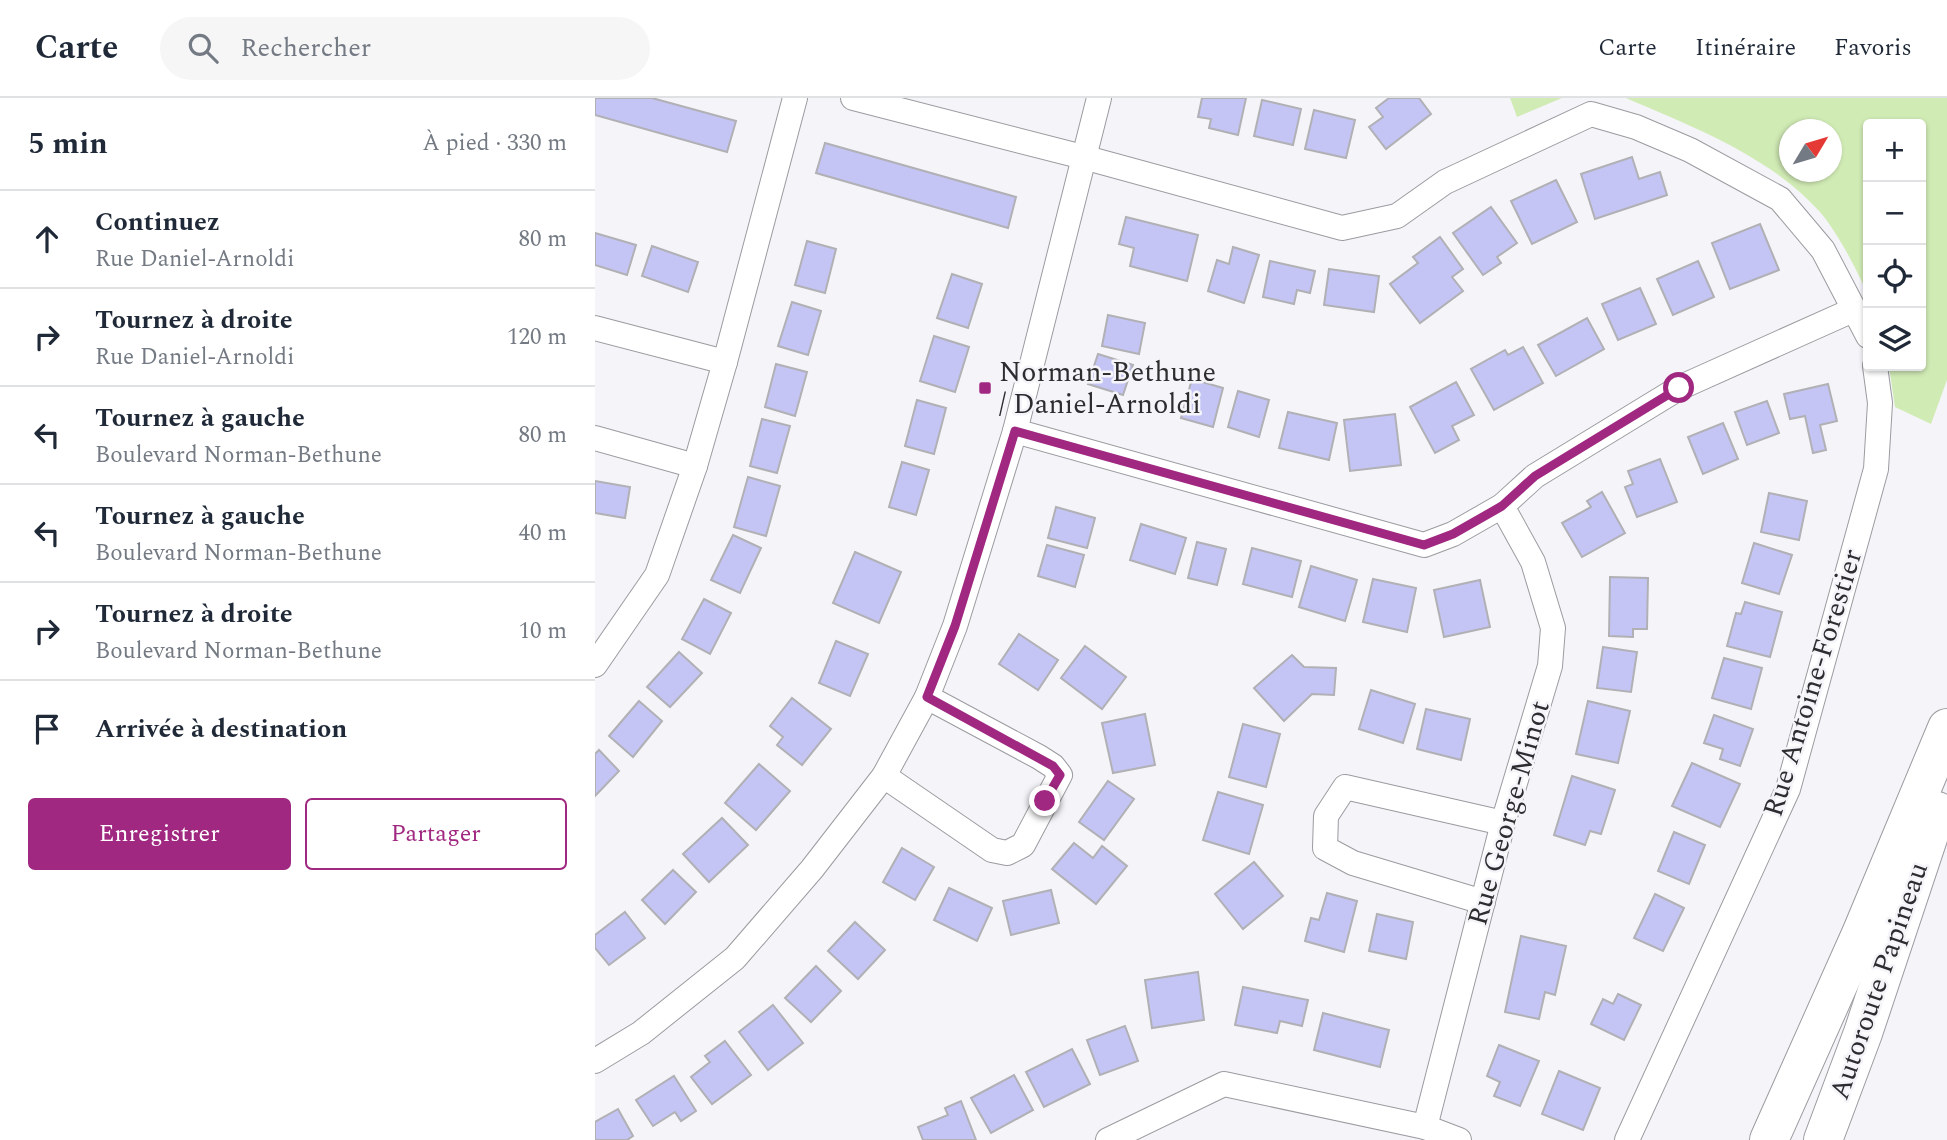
<!DOCTYPE html>
<html lang="fr">
<head>
<meta charset="utf-8">
<style>
  :root { --surface:#fff; --page:#f6f6f7; --text:#1f2937; --muted:#747a83; --line:#e0e1e3; --accent:#a02881 }
  body { margin:0; font-family:Spectral,serif; background:var(--page); color:var(--text) }
  .controls { position:absolute; right:21px; top:21px; display:grid; overflow:hidden; border-radius:7px; box-shadow:0 2px 5px #0004 }
  .controls button { width:63px; height:63px; display:grid; place-items:center; padding:0; border:0; border-bottom:2px solid var(--line); background:var(--surface); color:var(--text); font:35px sans-serif }
  .compass { position:absolute; left:1184px; top:21px; width:63px; height:63px; border-radius:50%; background:var(--surface); box-shadow:0 2px 5px #0004; rotate:52deg }
  .stop { position:absolute; width:21px; height:21px; margin:-16px; border:5px solid #a02881; border-radius:50%; background:#fff }
  .stop.end { background:#a02881; border-color:#fff; box-shadow:0 2px 7px #0008 }
  .list { margin:0; padding:0; list-style:none }
  h2 { display:flex; justify-content:space-between; align-items:center; height:91px; margin:0; padding:0 28px; font-size:30px }
  h2 small { font-size:23px; font-weight:400; color:var(--muted) }
  .list li { display:grid; grid-template-columns:46px 1fr auto; gap:21px; align-items:center; box-sizing:border-box; height:98px; padding:0 28px; border-top:2px solid var(--line) }
  .list b { display:block; font-size:26px; white-space:nowrap }
  .list p { margin:0; font-size:23px; white-space:nowrap; color:var(--muted) }
  .list em { font-size:23px; font-style:normal; color:var(--muted) }
  .actions { display:flex; gap:14px; padding:21px 28px }
  .actions a { flex:1; padding:16px 0; border:2px solid var(--accent); border-radius:7px; text-align:center; font-size:24px; color:var(--accent) }
  .actions .main { background:var(--accent); color:#fff }
  .icon { flex:none; width:38px; height:38px; fill:none; stroke:currentColor; stroke-width:2; stroke-linecap:round; stroke-linejoin:round }
  .map { position:relative; flex:none; width:1352px; height:1042px; overflow:hidden }
  header { display:flex; align-items:center; gap:42px; box-sizing:border-box; height:98px; padding:0 35px; background:var(--surface); border-bottom:2px solid var(--line) }
  header strong { font-size:33px }
  nav { display:flex; gap:38px; margin-inline-start:auto; font-size:24px }
  .search { width:490px; height:63px; background:var(--page); display:flex; align-items:center; gap:18px; box-sizing:border-box; padding:0 24px; border-radius:38px; color:var(--muted); font-size:26px }
  main { display:flex }
  aside { flex:1; background:var(--surface) }
  .map>svg:first-child { display:block }
  .green { fill:#d1ebb5; fill-rule:evenodd }
  .building { fill:#c4c5f5; stroke:#b0b0b5; stroke-width:2 }
  .lines { fill:none; stroke-linecap:round; stroke-linejoin:round }
  .minor-casing { stroke:#9b9ba0; stroke-width:26 }
  .motorway-casing { stroke:#9b9ba0; stroke-width:40 }
  .minor { stroke:#fff; stroke-width:24 }
  .motorway { stroke:#fff; stroke-width:38 }
  .route { stroke:#a02881; stroke-width:9 }
  .poi-dot { fill:#a02881; stroke:#f4f4f9; stroke-width:2.5 }
  .labels { text-anchor:middle; dominant-baseline:central; stroke-width:5; stroke-linejoin:round; paint-order:stroke }
  .poi-label { font-size:28px; fill:#2d2d2f; stroke:#f4f4f9; text-anchor:start }
  .street-label { font-size:28px; fill:#2d2d2f; stroke:#f4f4f9 }
</style>
</head>
<body>
<header>
<strong>Carte</strong>
<div class="search"><svg class="icon" aria-label="search" viewBox="0 0 24 24"><circle cx="10" cy="10" r="6"/><path d="M15 15l6 6"/></svg>Rechercher</div>
<nav><a>Carte</a><a>Itinéraire</a><a>Favoris</a></nav>
</header>
<main>
<aside>
<h2>5 min<small>À pied · 330 m</small></h2>
<ul class="list">
<li><svg class="icon" aria-label="ahead" viewBox="0 0 24 24"><path d="M12 20V5M6 11l6-6 6 6"/></svg><div><b>Continuez</b><p>Rue Daniel-Arnoldi</p></div><em>80 m</em></li>
<li><svg class="icon" aria-label="right" viewBox="0 0 24 24"><path d="M7 20v-9h11M14 6l5 5-5 5"/></svg><div><b>Tournez à droite</b><p>Rue Daniel-Arnoldi</p></div><em>120 m</em></li>
<li><svg class="icon" aria-label="left" viewBox="0 0 24 24"><path d="M17 20v-9H6M10 6l-5 5 5 5"/></svg><div><b>Tournez à gauche</b><p>Boulevard Norman-Bethune</p></div><em>80 m</em></li>
<li><svg class="icon" aria-label="left" viewBox="0 0 24 24"><path d="M17 20v-9H6M10 6l-5 5 5 5"/></svg><div><b>Tournez à gauche</b><p>Boulevard Norman-Bethune</p></div><em>40 m</em></li>
<li><svg class="icon" aria-label="right" viewBox="0 0 24 24"><path d="M7 20v-9h11M14 6l5 5-5 5"/></svg><div><b>Tournez à droite</b><p>Boulevard Norman-Bethune</p></div><em>10 m</em></li>
<li><svg class="icon" aria-label="arrive" viewBox="0 0 24 24"><path d="M6 21V4h12l-3 4 3 4H6"/></svg><div><b>Arrivée à destination</b></div></li>
</ul>
<div class="actions"><a class="main">Enregistrer</a><a>Partager</a></div>
</aside>
<div class="map">
<svg width="1352" height="1042" viewBox="0 0 1352 1042">
  <rect width="100%" height="100%" fill="#f4f4f9"/>
  <g class="green">
    <polygon points="915,0 967,0 922,19"/>
    <path d="M1031,0H1352V282L1336,326L1300,309L1294,268H1326V26H1273V198C1264,175 1241,132 1225,114C1175,58 1098,29 1031,0ZM1195,32H1237V74H1195Z"/>
  </g>
  <g class="building">
    <polygon points="0,0 57,0 141,23 132,54 0,17"/>
    <polygon points="607,0 651,0 643,37 614,30 616,21 603,19"/>
    <polygon points="794,0 824,0 836,16 791,51 774,29 788,19 781,10"/>
    <polygon points="667,2 706,11 698,47 659,38"/>
    <polygon points="719,12 760,22 751,60 710,51"/>
    <polygon points="230,45 421,99 413,130 221,75"/>
    <polygon points="1037,59 1044,81 1065,74 1072,97 1000,121 986,76"/>
    <polygon points="961,82 982,124 937,146 916,103"/>
    <polygon points="896,109 922,145 902,159 906,165 888,177 858,135"/>
    <polygon points="531,119 603,137 592,183 535,168 539,150 524,146"/>
    <polygon points="1165,126 1184,172 1135,191 1117,145"/>
    <polygon points="0,135 41,147 32,177 0,167"/>
    <polygon points="845,139 868,171 857,179 868,193 825,225 795,186 823,165 818,159"/>
    <polygon points="212,143 241,151 230,195 200,187"/>
    <polygon points="57,148 103,164 93,194 47,178"/>
    <polygon points="638,149 664,157 649,205 613,193 622,162 634,166"/>
    <polygon points="675,163 720,173 715,195 702,192 699,206 668,199"/>
    <polygon points="1103,163 1119,199 1078,217 1062,181"/>
    <polygon points="734,171 784,178 779,214 729,207"/>
    <polygon points="357,176 387,186 373,230 342,220"/>
    <polygon points="1045,190 1061,226 1023,242 1007,206"/>
    <polygon points="197,204 226,213 213,257 183,248"/>
    <polygon points="513,217 550,225 544,256 507,248"/>
    <polygon points="992,220 1009,251 961,278 943,247"/>
    <polygon points="339,238 374,249 360,294 325,283"/>
    <polygon points="928,249 948,285 899,312 876,271 910,252 913,257"/>
    <polygon points="503,256 538,267 528,297 493,286"/>
    <polygon points="181,266 212,274 200,318 170,309"/>
    <polygon points="597,281 628,290 618,329 586,320"/>
    <polygon points="861,284 879,317 857,328 864,342 840,355 815,309"/>
    <polygon points="1233,286 1242,323 1225,327 1231,352 1218,355 1210,318 1195,321 1189,296"/>
    <polygon points="643,293 674,302 664,339 633,329"/>
    <polygon points="322,302 351,310 339,356 310,348"/>
    <polygon points="1172,303 1184,335 1152,347 1140,314"/>
    <polygon points="693,314 742,325 734,362 684,350"/>
    <polygon points="800,316 806,367 755,373 749,322"/>
    <polygon points="167,321 195,328 182,375 155,368"/>
    <polygon points="1128,325 1143,361 1108,376 1093,339"/>
    <polygon points="1065,361 1082,404 1042,419 1030,389 1038,386 1033,373"/>
    <polygon points="307,364 334,372 321,417 294,409"/>
    <polygon points="153,379 185,388 171,438 139,429"/>
    <polygon points="0,383 35,389 30,420 0,415"/>
    <polygon points="1007,394 1030,435 987,459 967,425 996,409 992,403"/>
    <polygon points="1174,395 1212,403 1204,442 1166,434"/>
    <polygon points="461,409 500,420 492,450 453,440"/>
    <polygon points="546,426 591,440 580,476 535,462"/>
    <polygon points="138,437 166,450 145,495 116,482"/>
    <polygon points="602,444 631,451 622,487 593,480"/>
    <polygon points="1159,445 1197,457 1184,496 1147,485"/>
    <polygon points="452,447 489,457 480,489 443,478"/>
    <polygon points="657,450 706,463 697,499 648,486"/>
    <polygon points="260,454 306,474 284,525 238,505"/>
    <polygon points="716,468 762,482 750,523 704,509"/>
    <polygon points="1015,479 1053,480 1052,531 1038,531 1038,539 1014,538"/>
    <polygon points="778,481 821,490 812,534 768,524"/>
    <polygon points="885,482 895,529 849,539 839,492"/>
    <polygon points="109,501 136,515 115,556 87,541"/>
    <polygon points="1150,504 1187,514 1175,559 1132,548 1141,515 1146,516"/>
    <polygon points="424,536 463,562 443,592 404,566"/>
    <polygon points="241,543 273,556 255,598 224,585"/>
    <polygon points="490,548 531,579 507,611 466,580"/>
    <polygon points="1008,549 1042,554 1036,594 1002,590"/>
    <polygon points="84,554 107,575 75,609 52,589"/>
    <polygon points="697,557 709,569 741,570 739,597 717,596 689,623 659,590"/>
    <polygon points="1129,560 1167,570 1156,611 1117,600"/>
    <polygon points="776,592 820,606 808,645 764,631"/>
    <polygon points="197,600 236,631 207,667 182,647 188,639 175,628"/>
    <polygon points="44,603 67,623 38,659 14,638"/>
    <polygon points="993,603 1035,613 1023,665 981,656"/>
    <polygon points="831,611 875,621 866,662 822,651"/>
    <polygon points="550,616 560,667 518,675 507,625"/>
    <polygon points="1119,617 1158,631 1145,668 1125,661 1128,651 1109,645"/>
    <polygon points="648,626 685,636 671,689 634,679"/>
    <polygon points="4,652 24,673 0,698 0,656"/>
    <polygon points="1097,665 1145,686 1125,729 1077,708"/>
    <polygon points="164,666 195,693 161,732 130,705"/>
    <polygon points="977,678 1020,692 1006,736 995,733 990,747 959,737"/>
    <polygon points="513,683 539,701 509,742 484,724"/>
    <polygon points="623,694 668,707 654,756 608,742"/>
    <polygon points="127,720 153,747 114,784 88,756"/>
    <polygon points="1079,734 1110,747 1094,786 1063,773"/>
    <polygon points="479,745 498,760 507,748 532,768 501,806 457,771"/>
    <polygon points="307,750 339,769 320,802 288,784"/>
    <polygon points="659,764 688,798 648,831 620,796"/>
    <polygon points="78,772 101,794 70,826 47,802"/>
    <polygon points="354,790 397,810 382,843 339,822"/>
    <polygon points="456,792 464,825 416,837 408,803"/>
    <polygon points="732,795 762,803 749,854 710,843 716,820 724,822"/>
    <polygon points="1060,796 1089,810 1068,853 1039,840"/>
    <polygon points="30,814 50,840 14,867 0,850 0,837"/>
    <polygon points="782,816 818,824 811,861 774,853"/>
    <polygon points="260,824 290,852 263,881 233,853"/>
    <polygon points="926,838 971,848 960,897 950,894 944,921 910,914"/>
    <polygon points="221,868 246,893 216,924 190,900"/>
    <polygon points="603,874 609,922 557,930 550,882"/>
    <polygon points="648,889 713,902 707,928 685,923 682,935 640,927"/>
    <polygon points="1023,896 1046,907 1029,942 996,926 1008,901 1018,906"/>
    <polygon points="178,907 208,945 173,972 144,934"/>
    <polygon points="728,915 794,932 785,969 719,952"/>
    <polygon points="530,928 543,963 505,977 492,942"/>
    <polygon points="130,943 156,977 117,1006 96,979 115,964 110,958"/>
    <polygon points="904,947 944,963 925,1008 899,998 905,984 892,978"/>
    <polygon points="477,951 495,986 449,1009 431,974"/>
    <polygon points="964,973 1005,990 988,1032 947,1016"/>
    <polygon points="419,977 438,1012 396,1035 376,1000"/>
    <polygon points="79,978 101,1013 86,1023 80,1014 58,1028 41,1002"/>
    <polygon points="366,1003 381,1042 328,1042 323,1029 353,1017 350,1010"/>
    <polygon points="23,1011 38,1038 32,1042 0,1042 0,1024"/>
  </g>
  <g class="lines">
    <g class="minor-casing">
      <g id="minor">
        <polyline points="258,0 488,59 747,130 802,118 850,84 996,16 1041,29 1095,52 1185,101 1228,152 1273,238"/>
        <polyline points="0,230 130,264"/>
        <polyline points="420,333 829,447 858,436 907,408 940,378 1084,290 1258,212"/>
        <polyline points="0,340 100,368"/>
        <polyline points="0,567 62,477 100,368 130,264 200,0"/>
        <polyline points="289,678 397,752 412,755 428,747 465,677 458,668 444,659 332,599"/>
        <polyline points="888,804 758,765 730,750 731,718 750,689 908,725"/>
        <polyline points="0,963 46,935 140,860 217,771 289,678 332,599 360,528 420,333 504,0"/>
        <polyline points="830,1029 908,725 955,568 958,530 938,464 907,408"/>
        <polyline points="513,1042 629,986 830,1029 864,1042"/>
        <polyline points="1032,1042 1193,691 1281,371 1285,305 1280,268"/>
      </g>
    </g>
    <g class="motorway-casing">
      <g id="motorway">
        <polyline points="1174,1042 1266,836 1352,630"/>
        <polyline points="1228,1042 1268,935 1342,713"/>
      </g>
    </g>
    <use href="#minor" class="minor"/>
    <use href="#motorway" class="motorway"/>
  </g>
  <g class="lines">
    <polyline class="route" points="450,703 465,677 458,668 332,599 360,528 420,333 829,447 858,436 907,408 940,378 1084,290"/>
  </g>
  <rect class="poi-dot" x="383" y="283" width="14" height="14" rx="3.5"/>
  <g class="labels">
    <g class="poi-label">
      <text x="404" y="274">Norman-Bethune<tspan x="404" dy="32">/ Daniel-Arnoldi</tspan></text>
    </g>
    <g class="street-label">
      <text transform="translate(1218 585) rotate(-73)">Rue Antoine-Forestier</text>
      <text transform="translate(914 715) rotate(-74)">Rue George-Minot</text>
      <text transform="translate(1284 883) rotate(-71)">Autoroute Papineau</text>
    </g>
  </g>
</svg>
<div class="controls">
<button>+</button>
<button>−</button>
<button><svg class="icon" aria-label="locate" viewBox="0 0 24 24"><circle cx="12" cy="12" r="6"/><path d="M12 2v4M12 18v4M2 12h4M18 12h4"/></svg></button>
<button><svg class="icon" aria-label="layers" viewBox="0 0 24 24"><path d="M12 4l9 5-9 5-9-5zM3 14l9 5 9-5"/></svg></button>
</div>
<svg class="compass" viewBox="-18 -18 36 36"><path d="M0-13l5 13h-10z" fill="#e53935"/><path d="M0 13l5-13h-10z" fill="#747a83"/></svg>
<div class="stop" style="left:1084px;top:290px"></div>
<div class="stop end" style="left:450px;top:703px"></div>
</div>
</main>
</body>
</html>
